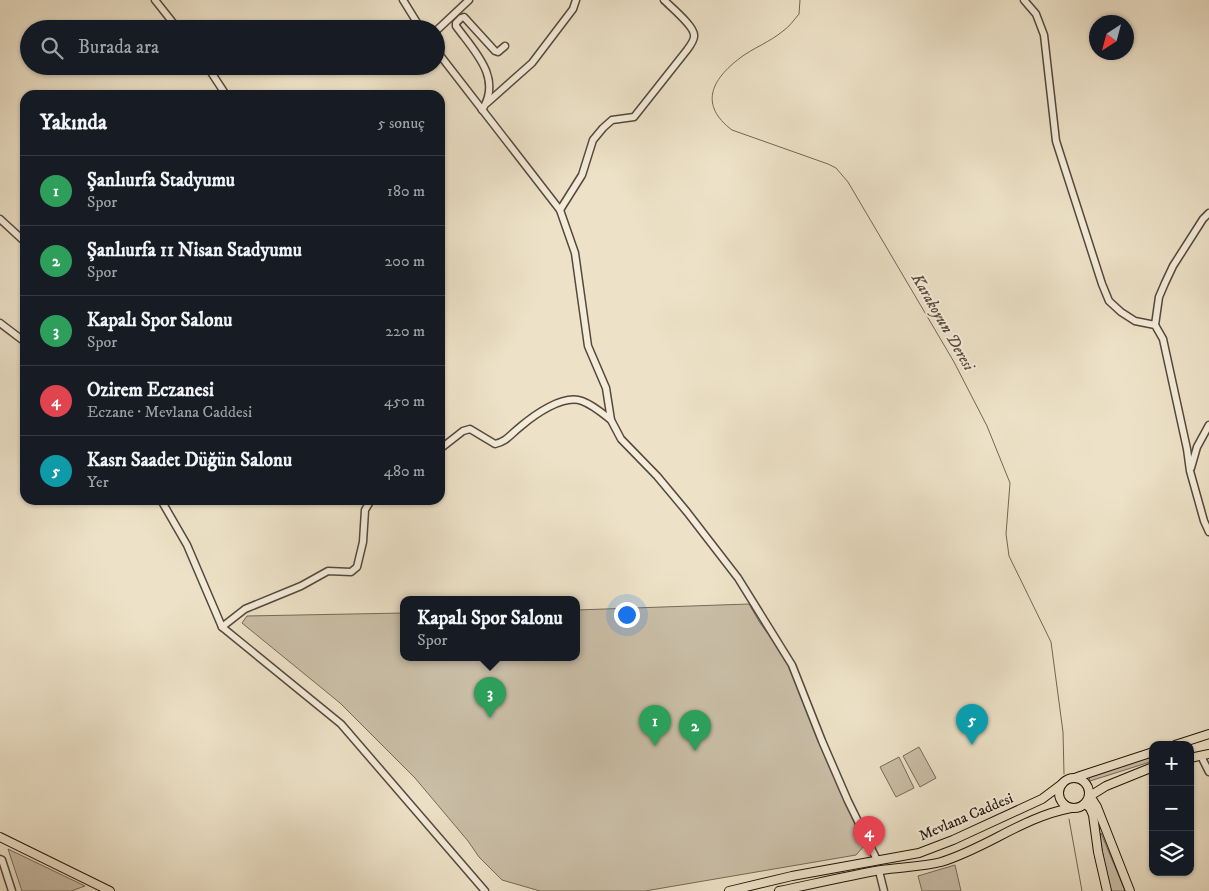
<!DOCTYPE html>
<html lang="tr">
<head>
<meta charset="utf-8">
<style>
  :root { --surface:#171b24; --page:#20242c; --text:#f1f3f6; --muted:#9ea1a6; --line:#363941; --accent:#2563eb }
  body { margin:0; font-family:"IM FELL DW Pica",serif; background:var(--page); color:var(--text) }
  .controls { position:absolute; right:15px; bottom:15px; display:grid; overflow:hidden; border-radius:10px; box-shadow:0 1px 4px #0004 }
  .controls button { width:45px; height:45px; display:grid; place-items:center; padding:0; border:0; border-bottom:1px solid var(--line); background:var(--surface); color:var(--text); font:25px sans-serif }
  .compass { position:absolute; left:1089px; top:15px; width:45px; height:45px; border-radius:50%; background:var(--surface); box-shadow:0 1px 4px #0004; rotate:216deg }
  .you { position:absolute; left:626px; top:614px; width:18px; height:18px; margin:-12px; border:4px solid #fff; border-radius:50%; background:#1a73e8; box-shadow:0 0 0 8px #1a73e833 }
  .badge { display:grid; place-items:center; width:32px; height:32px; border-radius:50%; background:var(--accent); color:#fff; font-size:16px; font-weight:700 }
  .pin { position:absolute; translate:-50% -41px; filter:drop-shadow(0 1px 2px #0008) }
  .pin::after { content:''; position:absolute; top:26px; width:18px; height:15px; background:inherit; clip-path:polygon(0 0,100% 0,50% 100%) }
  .popup { position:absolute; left:400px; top:596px; width:180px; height:65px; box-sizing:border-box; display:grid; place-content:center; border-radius:10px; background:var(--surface); filter:drop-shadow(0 1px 4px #0005); font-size:16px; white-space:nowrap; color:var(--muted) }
  .popup b { font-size:19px; color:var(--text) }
  .popup::after { content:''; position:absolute; left:50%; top:100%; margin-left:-10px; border:10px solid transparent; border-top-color:var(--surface) }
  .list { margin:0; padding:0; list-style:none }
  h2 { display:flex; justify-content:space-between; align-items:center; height:65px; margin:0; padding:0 20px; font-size:21px }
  h2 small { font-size:16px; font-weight:400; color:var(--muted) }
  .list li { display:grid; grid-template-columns:32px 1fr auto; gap:15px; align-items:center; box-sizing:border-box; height:70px; padding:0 20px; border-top:1px solid var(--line) }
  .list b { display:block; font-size:19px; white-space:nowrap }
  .list p { margin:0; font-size:16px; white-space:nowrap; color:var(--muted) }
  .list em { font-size:16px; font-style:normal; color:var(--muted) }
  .icon { flex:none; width:28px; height:28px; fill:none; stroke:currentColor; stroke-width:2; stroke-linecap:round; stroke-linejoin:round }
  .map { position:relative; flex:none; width:1209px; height:891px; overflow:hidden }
  .search { position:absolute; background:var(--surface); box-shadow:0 1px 4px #0004; left:20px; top:20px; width:425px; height:55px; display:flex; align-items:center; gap:12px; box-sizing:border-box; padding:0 18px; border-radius:28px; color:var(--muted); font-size:19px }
  .panel { position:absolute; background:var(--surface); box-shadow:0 1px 4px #0004; left:20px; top:90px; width:425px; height:415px; border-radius:15px }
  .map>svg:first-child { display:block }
  .green { fill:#cabfa8; stroke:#766a5a }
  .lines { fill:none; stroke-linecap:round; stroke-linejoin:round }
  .stream { stroke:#726656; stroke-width:1 }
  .minor-casing { stroke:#55483a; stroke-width:9 }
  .major-casing { stroke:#22150b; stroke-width:10 }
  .minor { stroke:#f3ecdb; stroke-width:6 }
  .major { stroke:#ede2c8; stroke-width:8 }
  .labels { text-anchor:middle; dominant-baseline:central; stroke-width:4; stroke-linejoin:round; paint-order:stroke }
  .street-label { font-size:15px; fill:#22150b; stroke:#f3ecdb }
  .water-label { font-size:16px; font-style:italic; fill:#584b3d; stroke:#f3ecdb }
</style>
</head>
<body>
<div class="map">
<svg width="1209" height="891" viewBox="0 0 1209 891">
  <rect width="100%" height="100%" fill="#ede2c8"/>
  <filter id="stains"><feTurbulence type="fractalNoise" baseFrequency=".004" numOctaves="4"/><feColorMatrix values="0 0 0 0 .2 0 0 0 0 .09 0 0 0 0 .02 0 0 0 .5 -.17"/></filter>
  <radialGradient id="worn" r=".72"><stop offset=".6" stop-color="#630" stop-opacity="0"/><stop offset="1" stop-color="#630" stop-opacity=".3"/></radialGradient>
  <g class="green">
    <polygon points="749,604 760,623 785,657 864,846 856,855 645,891 540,891 502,880 479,857 468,841 415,778 340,703 242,623 247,616 404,613 404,657 576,657 576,610"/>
    <polygon points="919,747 936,778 920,787 903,756"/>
    <polygon points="1153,756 1153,761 1090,781 1089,777"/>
    <polygon points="899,757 914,788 896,797 880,767"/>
    <polygon points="1101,833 1125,891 1111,891 1099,837"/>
    <polygon points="8,849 85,886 71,891 22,891"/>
    <polygon points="955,865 961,891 922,891 918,876"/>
  </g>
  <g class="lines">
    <g class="stream">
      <path d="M800,0L799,14C794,20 789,27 783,31C770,42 753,48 740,58C711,80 699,105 732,130L828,164L836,168L848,182L954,362L987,426L1010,483L1006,534L1009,556L1051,642L1063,732L1064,774"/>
      <polyline points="1069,819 1082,891"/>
    </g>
    <g class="minor-casing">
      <g id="minor">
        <polyline points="155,0 178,29"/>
        <polyline points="403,0 421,29"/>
        <polyline points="1024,0 1036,14 1044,35 1056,141 1102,284 1109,301 1121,312 1135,321 1155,325 1163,339 1187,449 1190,471 1204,521 1209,532"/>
        <polyline points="436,31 469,0"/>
        <polyline points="436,50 560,210 575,253 588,346 606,388 611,420 621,439 657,476 687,512 738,578 792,665 822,741 848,801 877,860"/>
        <polyline points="207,66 226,95"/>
        <polyline points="487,103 532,63 573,9 576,0"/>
        <path d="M482,110C503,78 474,51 456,26V23L461,18L464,17L495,51L498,52L505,46"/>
        <path d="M560,210L582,175L593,140L603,128L612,120L634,117L687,50C690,46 695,39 694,35C694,26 671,7 664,0"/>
        <polyline points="0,219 25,242"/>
        <polyline points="0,323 25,342"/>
        <polyline points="1155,325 1159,297 1165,283 1173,266 1203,219 1209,213"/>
        <path d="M440,449L463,431L470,429L495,444C507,441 510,435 520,427C534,415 563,394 582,401C593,405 602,413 611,420"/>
        <polyline points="1191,468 1197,447 1209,425"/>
        <polyline points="161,500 187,545 222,627 341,724 485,891"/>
        <polyline points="222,627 245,609 301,586 328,571 351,572 357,567 363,542 365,510 371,500"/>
        <polyline points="1201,756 1209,772"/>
        <polyline points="0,859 2,860 12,891"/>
        <polyline points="879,871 884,891"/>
      </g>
    </g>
    <g class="major-casing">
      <g id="major">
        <polyline points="1175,745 1209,734"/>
        <polyline points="1190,758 1209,754"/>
        <polyline points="1077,777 1153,752"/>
        <circle cx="1074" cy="793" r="15"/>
        <polyline points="1085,804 1090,808 1093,815 1098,852 1107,891"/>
        <polyline points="0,837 110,891"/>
        <polyline points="729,891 792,876 919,853 953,840 1042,799 1062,784"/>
        <path d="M779,891C813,884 847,876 881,870C900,867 922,867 941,862C987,848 1023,817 1071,808"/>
        <polyline points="1130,891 1097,807 1090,796 1106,786 1153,767"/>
      </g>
    </g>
    <use href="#minor" class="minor"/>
    <use href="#major" class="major"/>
  </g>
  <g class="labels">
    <g class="street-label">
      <text transform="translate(966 817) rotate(-23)">Mevlana Caddesi</text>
    </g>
    <g class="water-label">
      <text transform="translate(943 322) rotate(60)">Karakoyun Deresi</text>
    </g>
  </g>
  <rect width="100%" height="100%" filter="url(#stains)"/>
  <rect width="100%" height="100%" fill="url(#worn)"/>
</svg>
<div class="controls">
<button>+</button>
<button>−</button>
<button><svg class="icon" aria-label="layers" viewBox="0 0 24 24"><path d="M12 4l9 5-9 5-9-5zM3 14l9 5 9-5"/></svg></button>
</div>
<svg class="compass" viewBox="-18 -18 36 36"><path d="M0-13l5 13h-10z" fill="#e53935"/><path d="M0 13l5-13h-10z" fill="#9ea1a6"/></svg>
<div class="you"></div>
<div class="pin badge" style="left:655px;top:746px;background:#2e9e5b">1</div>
<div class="pin badge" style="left:695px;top:751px;background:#2e9e5b">2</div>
<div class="pin badge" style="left:490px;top:718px;background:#2e9e5b">3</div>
<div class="popup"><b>Kapalı Spor Salonu</b>Spor</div>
<div class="pin badge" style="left:869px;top:857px;background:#e0444e">4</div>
<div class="pin badge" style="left:972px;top:745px;background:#0f9aa8">5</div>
<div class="search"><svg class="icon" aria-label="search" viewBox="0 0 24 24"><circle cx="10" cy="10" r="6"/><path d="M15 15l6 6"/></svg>Burada ara</div>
<section class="panel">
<h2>Yakında<small>5 sonuç</small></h2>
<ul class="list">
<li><span class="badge" style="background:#2e9e5b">1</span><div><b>Şanlıurfa Stadyumu</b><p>Spor</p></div><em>180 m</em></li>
<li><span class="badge" style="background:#2e9e5b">2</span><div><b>Şanlıurfa 11 Nisan Stadyumu</b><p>Spor</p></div><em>200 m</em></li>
<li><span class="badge" style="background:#2e9e5b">3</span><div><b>Kapalı Spor Salonu</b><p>Spor</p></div><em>220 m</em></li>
<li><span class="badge" style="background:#e0444e">4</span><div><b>Ozirem Eczanesi</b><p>Eczane · Mevlana Caddesi</p></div><em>450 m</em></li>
<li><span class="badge" style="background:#0f9aa8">5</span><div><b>Kasrı Saadet Düğün Salonu</b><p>Yer</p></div><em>480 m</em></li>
</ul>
</section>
</div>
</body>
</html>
